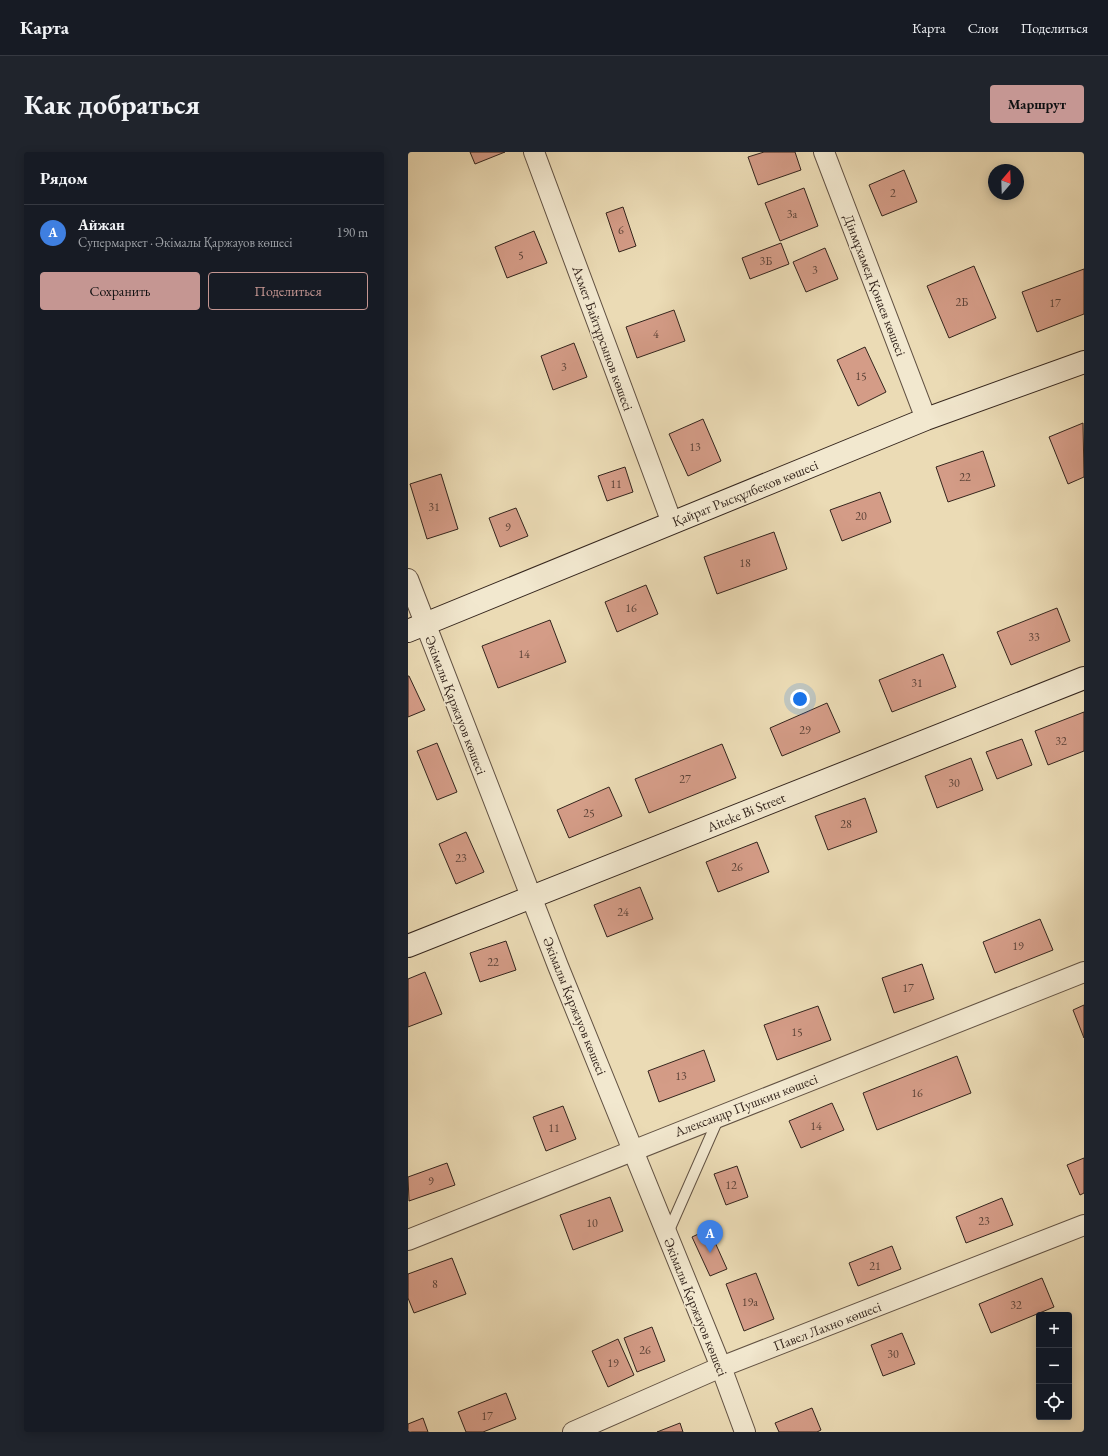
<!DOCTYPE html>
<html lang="ru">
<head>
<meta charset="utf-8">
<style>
  :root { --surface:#171b24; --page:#20242c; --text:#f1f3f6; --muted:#9ea1a6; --line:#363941; --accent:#c59692 }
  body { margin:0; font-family:"EB Garamond",serif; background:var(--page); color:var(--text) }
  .controls { position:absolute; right:12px; bottom:12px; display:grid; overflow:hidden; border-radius:4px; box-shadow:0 2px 10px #0003 }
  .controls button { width:36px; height:36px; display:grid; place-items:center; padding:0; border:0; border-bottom:1px solid var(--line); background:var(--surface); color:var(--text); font:20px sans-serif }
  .compass { position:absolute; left:580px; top:12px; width:36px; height:36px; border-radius:50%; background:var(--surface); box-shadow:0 2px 10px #0003; rotate:19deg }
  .you { position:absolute; left:392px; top:547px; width:14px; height:14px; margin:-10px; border:3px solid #fff; border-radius:50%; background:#1a73e8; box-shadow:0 0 0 6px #1a73e833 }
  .badge { display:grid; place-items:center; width:26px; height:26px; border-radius:50%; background:var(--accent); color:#fff; font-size:13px; font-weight:700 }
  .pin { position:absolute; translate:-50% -33px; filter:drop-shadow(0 1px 2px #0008) }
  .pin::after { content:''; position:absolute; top:21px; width:14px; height:12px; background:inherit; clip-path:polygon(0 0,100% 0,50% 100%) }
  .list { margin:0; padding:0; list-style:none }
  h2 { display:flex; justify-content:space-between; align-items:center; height:52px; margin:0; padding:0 16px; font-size:17px }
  h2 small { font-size:13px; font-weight:400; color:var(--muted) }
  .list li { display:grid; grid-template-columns:26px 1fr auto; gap:12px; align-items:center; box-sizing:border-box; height:56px; padding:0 16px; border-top:1px solid var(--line) }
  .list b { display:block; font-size:15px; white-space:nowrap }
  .list p { margin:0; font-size:13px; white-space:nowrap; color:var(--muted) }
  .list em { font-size:13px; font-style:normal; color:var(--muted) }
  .actions { display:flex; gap:8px; padding:12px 16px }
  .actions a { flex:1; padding:9px 0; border:1px solid var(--accent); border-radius:4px; text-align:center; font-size:14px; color:var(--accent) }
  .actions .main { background:var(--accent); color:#111 }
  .icon { flex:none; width:22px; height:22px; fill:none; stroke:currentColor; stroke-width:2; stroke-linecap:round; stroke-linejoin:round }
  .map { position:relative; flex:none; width:676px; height:1280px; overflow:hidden; border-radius:4px }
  header { display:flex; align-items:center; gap:24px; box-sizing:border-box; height:56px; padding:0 20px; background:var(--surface); border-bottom:1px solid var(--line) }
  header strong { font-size:19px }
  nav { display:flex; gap:22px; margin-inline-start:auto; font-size:14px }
  .intro { display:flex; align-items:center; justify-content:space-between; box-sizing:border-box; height:96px; padding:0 24px }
  h1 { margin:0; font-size:28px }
  .button { padding:10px 18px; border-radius:4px; background:var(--accent); color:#111; font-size:14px; font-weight:700 }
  main { display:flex; gap:24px; padding:0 24px }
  aside { flex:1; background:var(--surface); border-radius:4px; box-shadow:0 2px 10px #0003 }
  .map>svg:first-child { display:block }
  .building { fill:#d49c87; stroke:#34251d }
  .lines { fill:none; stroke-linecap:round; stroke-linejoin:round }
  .lane-casing { stroke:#625243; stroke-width:12 }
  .street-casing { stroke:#625243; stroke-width:22 }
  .secondary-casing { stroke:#34251d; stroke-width:24 }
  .lane { stroke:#f2e8cf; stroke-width:10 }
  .street { stroke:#f2e8cf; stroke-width:20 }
  .secondary { stroke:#f2e8cf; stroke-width:22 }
  .labels { text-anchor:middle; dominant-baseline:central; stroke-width:3; stroke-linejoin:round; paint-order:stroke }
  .number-label { font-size:12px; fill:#5c4338 }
  .street-label { font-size:14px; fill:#34251d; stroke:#f2e8cf }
</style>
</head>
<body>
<header>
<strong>Карта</strong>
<nav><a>Карта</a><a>Слои</a><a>Поделиться</a></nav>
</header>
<div class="intro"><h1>Как добраться</h1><a class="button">Маршрут</a></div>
<main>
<aside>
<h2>Рядом<small></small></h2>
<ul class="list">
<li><span class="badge" style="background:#3f7fe0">A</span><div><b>Айжан</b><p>Супермаркет · Әкімалы Қаржауов көшесі</p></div><em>190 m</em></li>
</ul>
<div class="actions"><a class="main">Сохранить</a><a>Поделиться</a></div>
</aside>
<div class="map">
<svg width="676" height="1280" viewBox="0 0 676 1280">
  <rect width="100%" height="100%" fill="#ebdbb5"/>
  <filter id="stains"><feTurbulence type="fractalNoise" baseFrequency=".005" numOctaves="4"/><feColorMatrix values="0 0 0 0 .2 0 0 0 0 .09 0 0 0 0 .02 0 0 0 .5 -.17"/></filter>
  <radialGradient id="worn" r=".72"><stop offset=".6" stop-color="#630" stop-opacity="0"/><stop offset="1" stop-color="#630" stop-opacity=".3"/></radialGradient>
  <g class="building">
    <polygon points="62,0 97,0 67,12"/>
    <polygon points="356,0 387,0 393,18 350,33 340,5"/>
    <polygon points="496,18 509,50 474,64 461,33"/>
    <polygon points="396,36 410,74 372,89 357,51"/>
    <polygon points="215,55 228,94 211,100 198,61"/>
    <polygon points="126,79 139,111 99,126 87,95"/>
    <polygon points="373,91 381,112 342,127 334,106"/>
    <polygon points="417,96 430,127 398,140 385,110"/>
    <polygon points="566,114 588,166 541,186 519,134"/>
    <polygon points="676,117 676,162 629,180 614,140"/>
    <polygon points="266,158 277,189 229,206 218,175"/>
    <polygon points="166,191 179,225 145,238 133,204"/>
    <polygon points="457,195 478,240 450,254 429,208"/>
    <polygon points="295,267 313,309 280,324 261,282"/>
    <polygon points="675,271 676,325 660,332 641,285"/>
    <polygon points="575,299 587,334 540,350 528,315"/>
    <polygon points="217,315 225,340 199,349 190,324"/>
    <polygon points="33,322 50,377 19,387 2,332"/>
    <polygon points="472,340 483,370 434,389 422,358"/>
    <polygon points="108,356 120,384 92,395 81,366"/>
    <polygon points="366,380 379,417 309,442 296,405"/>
    <polygon points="238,433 250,462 209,480 197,450"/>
    <polygon points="649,456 662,489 603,513 589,480"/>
    <polygon points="142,468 158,510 90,536 74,494"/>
    <polygon points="535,502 548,535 484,560 471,528"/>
    <polygon points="0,524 1,524 17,558 0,565"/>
    <polygon points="419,551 432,580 374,604 362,576"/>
    <polygon points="676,560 676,599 640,613 627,579"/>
    <polygon points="614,587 624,613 589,627 578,600"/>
    <polygon points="29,591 49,640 29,648 9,599"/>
    <polygon points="314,592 328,626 241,661 227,627"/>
    <polygon points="563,606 575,638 529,656 517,624"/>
    <polygon points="201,635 214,664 161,686 149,658"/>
    <polygon points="457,646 469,680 420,698 407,664"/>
    <polygon points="58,680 76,720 48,732 31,692"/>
    <polygon points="349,690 361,720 310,740 298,710"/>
    <polygon points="232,735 245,767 199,785 186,753"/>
    <polygon points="632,767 645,798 587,821 575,790"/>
    <polygon points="98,789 108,818 72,830 62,801"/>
    <polygon points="514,812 526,847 486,861 474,826"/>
    <polygon points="17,820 34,862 0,875 0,827"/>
    <polygon points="676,853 676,886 665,858"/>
    <polygon points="410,854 423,888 369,908 356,873"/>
    <polygon points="296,898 307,929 251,950 240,919"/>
    <polygon points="549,904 563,941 469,978 455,941"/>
    <polygon points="424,951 436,978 393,996 381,969"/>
    <polygon points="155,954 168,987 138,999 125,965"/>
    <polygon points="676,1006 676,1041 672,1043 659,1013"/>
    <polygon points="39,1011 47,1033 1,1049 0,1025"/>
    <polygon points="329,1014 340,1045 318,1053 306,1022"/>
    <polygon points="202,1045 215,1079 165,1098 152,1063"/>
    <polygon points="594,1046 605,1073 558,1091 548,1065"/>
    <polygon points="301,1077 319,1117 302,1124 284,1085"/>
    <polygon points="484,1094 493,1117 450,1134 441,1111"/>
    <polygon points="44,1106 58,1142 6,1161 0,1146 0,1122"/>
    <polygon points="348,1121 366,1167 336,1179 318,1132"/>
    <polygon points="634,1126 646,1155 583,1181 571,1152"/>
    <polygon points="244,1175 257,1209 229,1220 216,1186"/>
    <polygon points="494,1181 507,1212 475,1224 463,1193"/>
    <polygon points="210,1187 226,1223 200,1235 184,1199"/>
    <polygon points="98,1241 108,1267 75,1280 58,1280 50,1260"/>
    <polygon points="404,1256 413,1278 409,1280 371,1280 367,1271"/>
    <polygon points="15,1266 20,1280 0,1280 0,1272"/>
    <polygon points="272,1271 275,1280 249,1280"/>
  </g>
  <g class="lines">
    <g class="lane-casing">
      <polyline id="lane" points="259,1083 311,965"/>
    </g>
    <g class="street-casing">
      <g id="street">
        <polyline points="126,0 264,371"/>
        <polyline points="416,0 518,267"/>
        <polyline points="0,427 150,814 313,1215 337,1280"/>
        <polyline points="0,1088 676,820"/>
        <polyline points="165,1280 313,1215 676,1073"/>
      </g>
    </g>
    <g class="secondary-casing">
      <g id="secondary">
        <polyline points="0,479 518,267 676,210"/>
        <polyline points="0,794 676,526"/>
      </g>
    </g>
    <use href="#lane" class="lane"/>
    <use href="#street" class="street"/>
    <use href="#secondary" class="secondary"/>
  </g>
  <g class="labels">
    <g class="number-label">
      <text x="485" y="41">2</text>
      <text x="384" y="62">3а</text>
      <text x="213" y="78">6</text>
      <text x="113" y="103">5</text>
      <text x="358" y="109">3Б</text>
      <text x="407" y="118">3</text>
      <text x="554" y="150">2Б</text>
      <text x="647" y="151">17</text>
      <text x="248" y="182">4</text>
      <text x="156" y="215">3</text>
      <text x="453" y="224">15</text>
      <text x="287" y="295">13</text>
      <text x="557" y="325">22</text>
      <text x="208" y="332">11</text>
      <text x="26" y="355">31</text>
      <text x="453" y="364">20</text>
      <text x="100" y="375">9</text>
      <text x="337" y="411">18</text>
      <text x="223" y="456">16</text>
      <text x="626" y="485">33</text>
      <text x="116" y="502">14</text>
      <text x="509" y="531">31</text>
      <text x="397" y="578">29</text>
      <text x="653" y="589">32</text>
      <text x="277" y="627">27</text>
      <text x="546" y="631">30</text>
      <text x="181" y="661">25</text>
      <text x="438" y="672">28</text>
      <text x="53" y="706">23</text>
      <text x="329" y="715">26</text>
      <text x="215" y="760">24</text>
      <text x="610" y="794">19</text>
      <text x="85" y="810">22</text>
      <text x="500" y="836">17</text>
      <text x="389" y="880">15</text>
      <text x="273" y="924">13</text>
      <text x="509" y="941">16</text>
      <text x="408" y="974">14</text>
      <text x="146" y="976">11</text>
      <text x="23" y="1029">9</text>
      <text x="323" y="1033">12</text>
      <text x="576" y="1069">23</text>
      <text x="184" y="1071">10</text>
      <text x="467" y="1114">21</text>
      <text x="27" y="1132">8</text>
      <text x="342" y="1150">19а</text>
      <text x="608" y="1153">32</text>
      <text x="237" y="1198">26</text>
      <text x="485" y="1202">30</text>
      <text x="205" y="1211">19</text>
      <text x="79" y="1264">17</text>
    </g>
    <g class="street-label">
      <text transform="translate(467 133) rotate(69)">Дінмұхамед Қонаев көшесі</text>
      <text transform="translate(195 186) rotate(70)">Ахмет Байтұрсынов көшесі</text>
      <text transform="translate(337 341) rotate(-22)">Қайрат Рысқұлбеков көшесі</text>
      <text transform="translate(48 553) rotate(69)">Әкімалы Қаржауов көшесі</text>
      <text transform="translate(338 660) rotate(-22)">Aiteke Bi Street</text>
      <text transform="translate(167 854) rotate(68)">Әкімалы Қаржауов көшесі</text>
      <text transform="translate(338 953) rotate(-21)">Александр Пушкин көшесі</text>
      <text transform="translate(288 1155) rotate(68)">Әкімалы Қаржауов көшесі</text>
      <text transform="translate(419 1174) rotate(-21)">Павел Лахно көшесі</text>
    </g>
  </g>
  <rect width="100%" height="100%" filter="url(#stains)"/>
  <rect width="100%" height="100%" fill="url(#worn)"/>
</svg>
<div class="controls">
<button>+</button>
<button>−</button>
<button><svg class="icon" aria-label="locate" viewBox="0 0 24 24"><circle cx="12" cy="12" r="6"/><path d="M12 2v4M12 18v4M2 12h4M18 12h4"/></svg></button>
</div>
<svg class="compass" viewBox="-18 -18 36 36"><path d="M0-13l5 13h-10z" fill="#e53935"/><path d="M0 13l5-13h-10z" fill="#9ea1a6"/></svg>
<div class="you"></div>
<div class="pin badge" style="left:302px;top:1101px;background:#3f7fe0">A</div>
</div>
</main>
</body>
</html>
